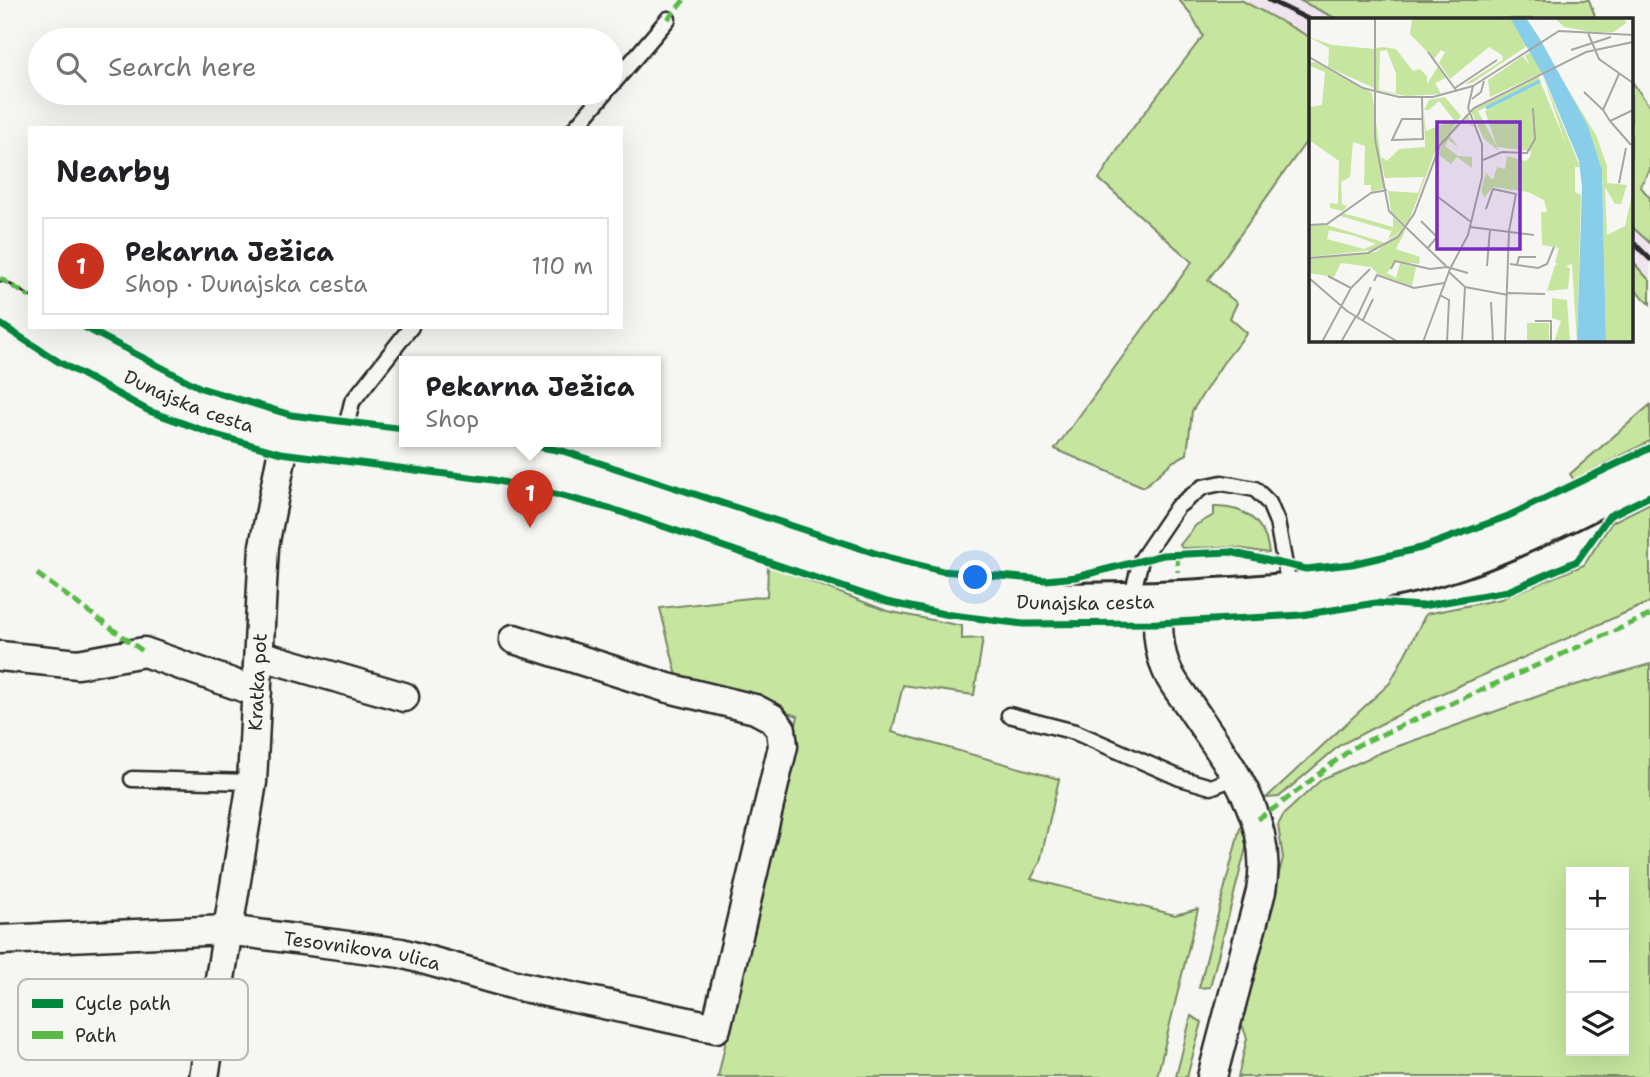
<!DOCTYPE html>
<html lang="en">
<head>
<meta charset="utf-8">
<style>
  :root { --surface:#fff; --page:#f2f2f2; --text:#202124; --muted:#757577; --line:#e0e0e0; --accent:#c8321e }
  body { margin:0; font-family:"Shantell Sans",sans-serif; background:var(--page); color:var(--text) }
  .controls { position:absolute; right:21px; bottom:21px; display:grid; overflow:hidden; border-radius:0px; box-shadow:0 7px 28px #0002 }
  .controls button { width:63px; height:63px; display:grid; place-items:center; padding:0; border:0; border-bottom:2px solid var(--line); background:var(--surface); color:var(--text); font:35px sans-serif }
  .you { position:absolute; left:976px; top:578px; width:24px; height:24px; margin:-18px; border:5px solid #fff; border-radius:50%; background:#1a73e8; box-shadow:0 0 0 10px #1a73e833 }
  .badge { display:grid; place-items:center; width:46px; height:46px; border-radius:50%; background:var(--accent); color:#fff; font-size:23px; font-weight:700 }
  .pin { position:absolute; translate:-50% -58px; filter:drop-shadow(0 2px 4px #0008) }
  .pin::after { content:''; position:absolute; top:37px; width:24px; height:21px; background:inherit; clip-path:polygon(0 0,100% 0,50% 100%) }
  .popup { position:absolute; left:399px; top:356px; width:262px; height:91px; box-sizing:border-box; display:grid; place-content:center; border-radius:0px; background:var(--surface); filter:drop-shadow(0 2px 5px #0005); font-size:23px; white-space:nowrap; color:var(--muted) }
  .popup b { font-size:26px; color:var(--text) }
  .popup::after { content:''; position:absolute; left:50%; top:100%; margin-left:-14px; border:14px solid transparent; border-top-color:var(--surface) }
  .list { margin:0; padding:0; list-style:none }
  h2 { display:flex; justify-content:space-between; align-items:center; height:91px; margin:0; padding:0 28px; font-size:30px }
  h2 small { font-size:23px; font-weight:400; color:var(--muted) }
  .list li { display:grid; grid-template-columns:46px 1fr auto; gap:21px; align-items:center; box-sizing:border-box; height:98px; margin:0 14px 14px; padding:0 14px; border:2px solid var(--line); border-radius:0px }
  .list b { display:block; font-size:26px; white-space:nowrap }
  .list p { margin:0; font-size:23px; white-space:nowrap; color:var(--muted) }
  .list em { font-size:23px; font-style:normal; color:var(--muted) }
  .icon { flex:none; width:38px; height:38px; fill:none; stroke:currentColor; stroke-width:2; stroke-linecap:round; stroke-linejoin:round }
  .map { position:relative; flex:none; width:1650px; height:1077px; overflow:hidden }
  .search { position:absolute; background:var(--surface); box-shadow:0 7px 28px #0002; left:28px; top:28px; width:595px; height:77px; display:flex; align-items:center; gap:18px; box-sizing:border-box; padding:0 24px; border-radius:38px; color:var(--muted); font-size:26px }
  .panel { position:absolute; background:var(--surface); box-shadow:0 7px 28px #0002; left:28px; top:126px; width:595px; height:203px; border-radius:0px }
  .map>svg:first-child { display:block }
  .built { fill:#eee3ee }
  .green { fill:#c6e69f; stroke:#788865; stroke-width:2; fill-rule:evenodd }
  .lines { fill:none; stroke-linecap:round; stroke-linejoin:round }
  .service-casing { stroke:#2b2b2b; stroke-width:19 }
  .minor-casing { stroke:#2b2b2b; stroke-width:33 }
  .secondary-casing { stroke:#2b2b2b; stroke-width:44 }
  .service { stroke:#f6f6f2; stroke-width:14 }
  .minor { stroke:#f6f6f2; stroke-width:28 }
  .secondary { stroke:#f6f6f2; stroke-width:38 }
  .rail { stroke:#2b2b2b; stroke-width:5 }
  .quiet { stroke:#58b947; stroke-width:5; stroke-dasharray:10 5; stroke-linecap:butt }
  .cycleway-casing { stroke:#f6f6f2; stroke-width:11 }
  .cycleway { stroke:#00873e; stroke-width:7 }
  .labels { text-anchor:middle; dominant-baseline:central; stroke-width:6; stroke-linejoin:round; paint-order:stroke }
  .street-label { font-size:19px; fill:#2b2b2b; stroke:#f6f6f2 }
  .inset-river { fill:none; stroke:#88cde9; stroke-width:3.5 }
  .inset-road { fill:none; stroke:#a5a5a2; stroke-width:2 }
  .view { fill:#7b2cbf; fill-opacity:0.15; stroke:#7b2cbf; stroke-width:3.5 }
  .inset-edge { fill:none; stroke:#2b2b2b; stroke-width:3.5 }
  .key { fill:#f6f6f2; stroke:#b9b9b6; stroke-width:2 }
  .key-label { font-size:19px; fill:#2b2b2b }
</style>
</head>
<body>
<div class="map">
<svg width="1650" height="1077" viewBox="0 0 1650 1077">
  <rect width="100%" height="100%" fill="#f6f6f2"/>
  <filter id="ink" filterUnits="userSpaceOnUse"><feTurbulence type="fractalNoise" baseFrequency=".0143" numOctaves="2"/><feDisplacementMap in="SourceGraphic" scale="14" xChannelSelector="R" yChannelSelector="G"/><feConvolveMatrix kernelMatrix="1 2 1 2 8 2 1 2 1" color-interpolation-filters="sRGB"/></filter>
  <g filter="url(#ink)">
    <g class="built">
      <polygon points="1241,0 1299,0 1337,19 1310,19 1310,37"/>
      <polygon points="1631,226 1650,243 1650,281 1631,260"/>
    </g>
    <g class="green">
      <polygon points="1179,0 1241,0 1310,37 1310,136 1208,280 1237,303 1230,318 1247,333 1223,363 1192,411 1187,454 1172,462 1144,487 1055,449 1192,262 1099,179 1126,137 1203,36 1191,14"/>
      <polygon points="1299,0 1589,0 1596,19 1337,19"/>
      <polygon points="1631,80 1650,107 1650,170 1640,186 1650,198 1650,243 1631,226"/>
      <polygon points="1631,260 1650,281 1650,304 1631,286"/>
      <polygon points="1650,405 1650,441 1574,480 1570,474"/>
      <polygon points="1650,503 1650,602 1431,698 1340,745 1279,797 1266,798 1390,683 1426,614 1501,599 1584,565 1612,522"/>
      <path d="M1214,507C1244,506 1265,521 1269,553L1231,547L1182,548L1180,545L1196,525L1214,515Z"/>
      <polygon points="768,565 887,611 962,626 962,639 983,638 974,695 903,685 892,732 1059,779 1040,862 1031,879 1175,915 1198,909 1157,1077 718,1077 798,716 678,680 660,608 767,596"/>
      <path d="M1650,664V1077H1238L1247,1038L1241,1022L1283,858L1278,825L1284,814L1322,779L1382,752L1547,693ZM1571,872H1624V1051H1571Z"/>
      <polygon points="1241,824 1244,824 1248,840 1210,987 1199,988"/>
      <polygon points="1191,1016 1202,1022 1187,1077 1176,1077"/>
    </g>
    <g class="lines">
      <g class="service-casing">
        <g id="service">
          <polyline points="611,86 668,19"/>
          <polyline points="575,128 605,93"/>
          <polyline points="350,444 347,423 352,402 411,327"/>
          <polyline points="1131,598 1141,560 1177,507 1203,487 1222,483 1255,489 1269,503 1277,522 1290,592"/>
          <polyline points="1009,715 1075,732 1180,778 1211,787 1237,777"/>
          <polyline points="132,779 252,782"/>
        </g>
      </g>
      <g class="minor-casing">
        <g id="minor">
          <path d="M1159,601C1157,622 1157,644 1165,665C1170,680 1181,693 1190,706C1228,763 1275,819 1261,891L1212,1077"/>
          <polyline points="259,655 404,697"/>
          <polyline points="0,656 78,664 144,652 257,692"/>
          <path id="s1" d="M0,940L227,930L401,953L519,986L716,1028L783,746L781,729L772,718L755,709L668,688L514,639"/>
          <path id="s2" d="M204,1077L252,782L264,546L286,434"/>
        </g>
      </g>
      <g class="secondary-casing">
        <g id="secondary">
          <polyline points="0,302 30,320"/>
          <path id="s3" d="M41,327C118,374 198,416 287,434C378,453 472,452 563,474C678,502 785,554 899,584C993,607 1089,604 1184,600C1278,595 1369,589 1459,559C1525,536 1587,502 1650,471"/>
        </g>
      </g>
      <use href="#service" class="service"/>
      <use href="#minor" class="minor"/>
      <use href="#secondary" class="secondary"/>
      <g class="rail">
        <polyline points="1269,0 1310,20"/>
        <polyline points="1631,240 1650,259"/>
      </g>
      <g class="quiet">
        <polyline points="668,19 684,0"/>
        <polyline points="0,278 30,297"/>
        <polyline points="1177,555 1178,572"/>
        <polyline points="37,574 144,652"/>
        <path d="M1257,819C1293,798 1323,768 1358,745L1650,615"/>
      </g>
      <g class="cycleway-casing">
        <g id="cycleway">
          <polyline points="0,324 59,362 149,411 216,435 281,453 493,480 539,490 612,509 887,602 944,614 1023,624 1157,623 1301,615 1376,603 1422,606 1508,591 1577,561 1609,516 1650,496"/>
          <polyline points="84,327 201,388 291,415 404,429"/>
          <polyline points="511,442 563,451 890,558 942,571 1046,580 1076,577 1163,555 1230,552 1306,569 1352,564 1421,548 1508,516 1650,448"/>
        </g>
      </g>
      <use href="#cycleway" class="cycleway"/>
    </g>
  </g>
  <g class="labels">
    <g class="street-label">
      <text stroke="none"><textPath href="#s3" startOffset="166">Dunajska cesta</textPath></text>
      <text stroke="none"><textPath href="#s3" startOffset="1090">Dunajska cesta</textPath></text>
      <text stroke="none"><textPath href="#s2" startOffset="399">Kratka pot</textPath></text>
      <text stroke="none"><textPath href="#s1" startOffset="364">Tesovnikova ulica</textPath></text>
    </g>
  </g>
  <g transform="translate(1309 18)">
    <rect width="324" height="324" fill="#f6f6f2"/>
    <path d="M103,0H201L218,28L163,65L156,66L194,42L193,37L180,29L141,61L130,45L136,34L132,32L125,41L101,16ZM246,0H315L317,5L305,14H283L255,9ZM0,19L23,27L66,31L65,70L19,49L20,30ZM73,29L87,31L104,53L111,51L118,58V66L130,47L137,60L126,65L132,76L97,78L67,72V30ZM78,32L87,56V75L70,72L71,33ZM222,34L233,55L181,79L179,62L214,38L221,48L216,37ZM6,44L63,75L76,170L62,174V167H55L56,128L44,124L41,159L32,164L33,186L38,188L34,193L21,190V185L29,186L30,143L0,122V89L13,87L16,54L1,48L0,62V45ZM246,50L287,117L298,148V165L318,167L312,186H306L296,169L298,217L316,208L324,173V324H297L293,152L279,108ZM233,56L271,149H266V174L272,177L268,324L263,246L257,248L261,251L259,271L238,273L246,247L250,246L246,245L250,230L233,227L232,194H238L235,182L219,174L184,169L175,180L172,172L177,155L184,162L188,149L196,151L198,138L217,143L221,139L222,133L188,129L176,93L193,82L169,93L190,133L175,121L162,93L175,85L229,58L257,126ZM136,79L152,98L126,134L98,208L82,194L79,173L109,175L115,159L76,160L71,138L78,143L90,131L116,129L115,96L117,113L145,102L130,83L120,92H115L120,82ZM158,96L165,110L155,100L141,118L149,129L139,122L136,128L149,138L163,139V150L148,139L142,146L131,138L127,141L101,210L129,134L141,113ZM34,195L84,209V199L96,210L85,221L64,232L0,239V208L18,207L77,225L94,211L79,222L84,209L82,213L31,198ZM20,212L46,218L67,226L55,231L18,221ZM97,211L87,231L111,239L110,246L87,243L78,255L87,260L91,245L107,249L103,268L69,256L62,249L32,245L25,259L0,255V241L67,234ZM243,280L258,282L261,324H245L252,303L243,300ZM218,305H240V324H218Z" fill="#c6e69f" fill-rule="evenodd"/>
    <path d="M201,0H217L231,21L279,108L293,152L297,324H268L273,169L270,143L235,59Z" fill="#88cde9"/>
    <path class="inset-river" d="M177,90L231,63"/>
    <path class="inset-road" d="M66,0V121L80,193L138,249L159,255M279,15L290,41L324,65M262,32L302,19M119,34L147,72M0,39L54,70L90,79H124L164,68M146,70L188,42M275,74L294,92M163,81L172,74L175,63M113,101H93L83,122L114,121L113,80M301,103L294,92L310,56M322,127L301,103L324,92M174,142L193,134L218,135L226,121L224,90M310,165L317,130M129,179L162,204M177,191L184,171L207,176L200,213L196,324M112,203L128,219L118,231M0,207L18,206L62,175L78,172M161,209L225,217M0,240L59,235L89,219L105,196L131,127L165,90L277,34L324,24M201,246L229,250L238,246L245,229M208,247L210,239H227M178,248L181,211M82,251L86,243L121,251L138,249M140,254L156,269L153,324M0,260L38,293L89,324M65,263L68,257L105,270L135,265M156,269L199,277M42,270L61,251M199,275L236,276M131,277L140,282L138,324M182,284L184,324M48,299L62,269M54,302L64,281M226,303H242V324M13,324L42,270L19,258M32,324L47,298M114,324L141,251L159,217L173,159V126L159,90L164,68L250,13L324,17"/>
    <path class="view" d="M128,104H211V231H128Z"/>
    <rect width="324" height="324" class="inset-edge"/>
  </g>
  <rect x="18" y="979" width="230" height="81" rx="10" class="key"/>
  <rect x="32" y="999" width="31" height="9" fill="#00873e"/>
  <rect x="32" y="1031" width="31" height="8" fill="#58b947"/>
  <g class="key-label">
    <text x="75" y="1010">Cycle path</text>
    <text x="75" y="1042">Path</text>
  </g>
</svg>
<div class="controls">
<button>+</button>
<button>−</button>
<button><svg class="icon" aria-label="layers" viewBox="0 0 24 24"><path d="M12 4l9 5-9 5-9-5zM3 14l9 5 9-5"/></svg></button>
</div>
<div class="you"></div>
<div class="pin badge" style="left:530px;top:528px">1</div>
<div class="popup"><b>Pekarna Ježica</b>Shop</div>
<div class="search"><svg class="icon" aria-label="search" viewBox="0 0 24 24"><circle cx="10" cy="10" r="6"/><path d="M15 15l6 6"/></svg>Search here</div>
<section class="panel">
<h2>Nearby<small></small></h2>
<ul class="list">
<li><span class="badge">1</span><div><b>Pekarna Ježica</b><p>Shop · Dunajska cesta</p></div><em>110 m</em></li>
</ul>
</section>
</div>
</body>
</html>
